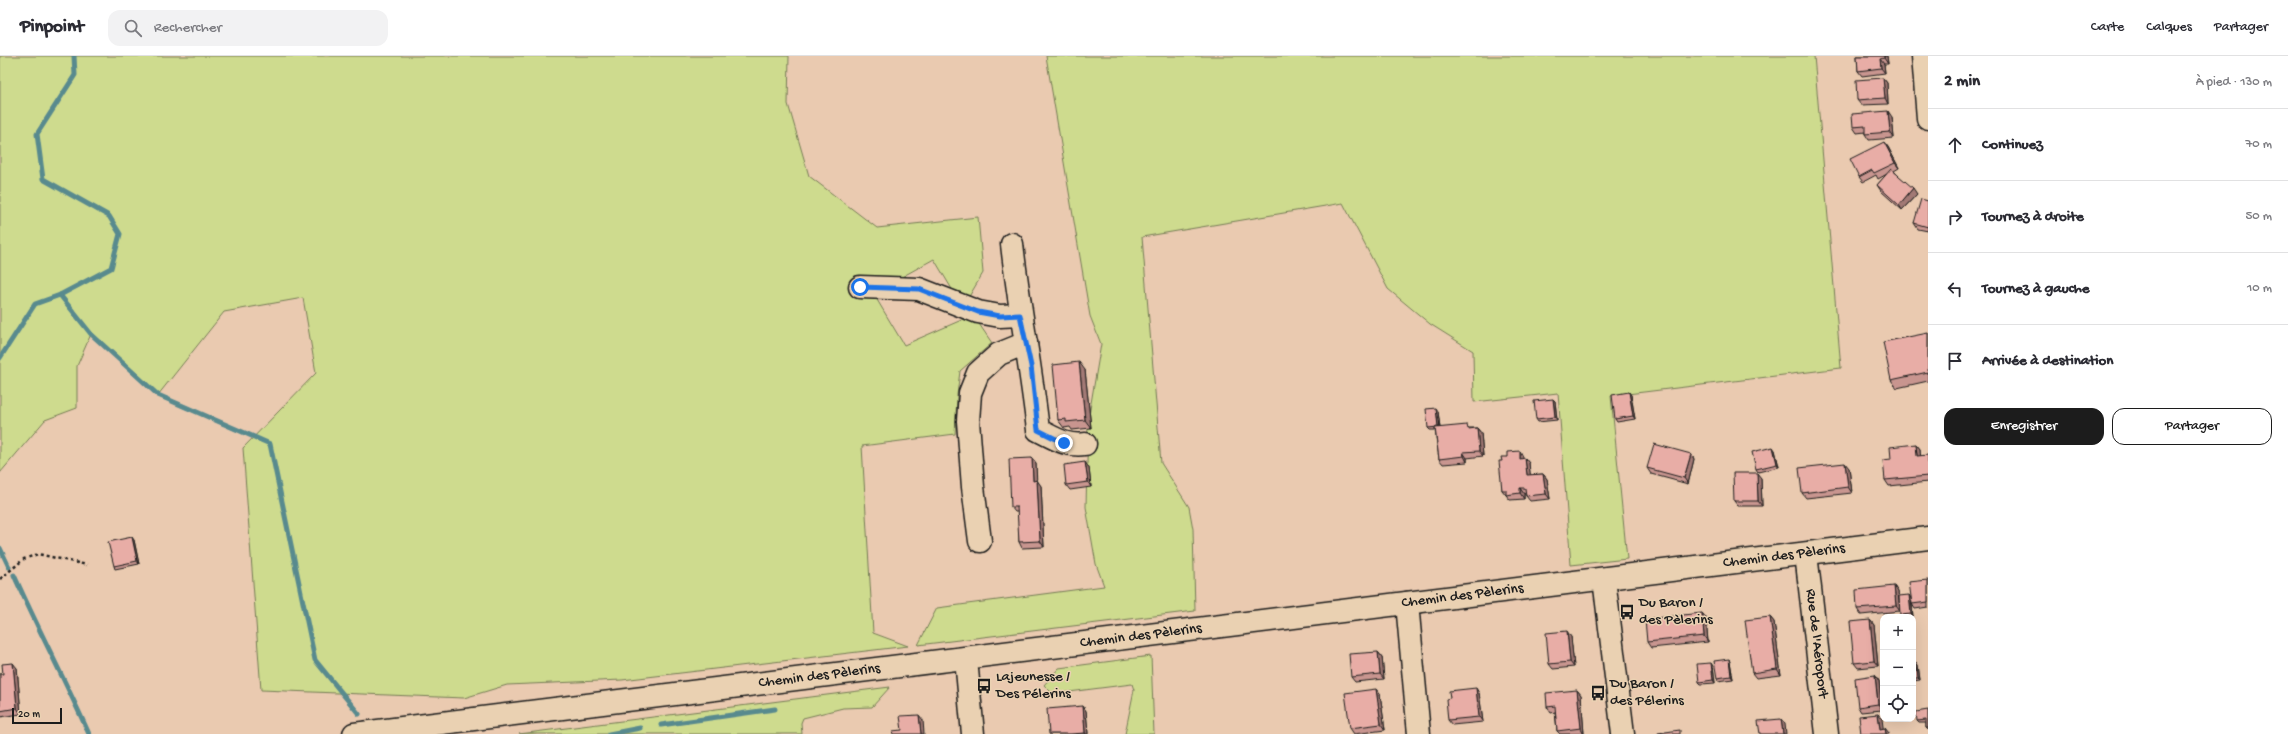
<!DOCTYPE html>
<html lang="fr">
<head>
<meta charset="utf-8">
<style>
  :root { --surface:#fff; --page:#f2f2f3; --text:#2b2b33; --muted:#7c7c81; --line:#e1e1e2; --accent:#1c1c1c }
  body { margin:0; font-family:"Gochi Hand",sans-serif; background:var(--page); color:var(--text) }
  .controls { position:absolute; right:12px; bottom:12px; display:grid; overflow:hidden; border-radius:8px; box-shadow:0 4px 16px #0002 }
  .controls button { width:36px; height:36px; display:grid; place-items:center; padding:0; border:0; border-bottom:1px solid var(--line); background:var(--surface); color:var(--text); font:20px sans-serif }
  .scale { position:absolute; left:12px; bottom:10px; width:50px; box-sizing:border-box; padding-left:4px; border:2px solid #1c1c1c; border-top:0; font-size:11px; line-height:14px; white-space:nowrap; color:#1c1c1c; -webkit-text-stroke:3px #ead1b2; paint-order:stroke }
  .stop { position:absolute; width:12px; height:12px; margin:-9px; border:3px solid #1a73e8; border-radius:50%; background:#fff }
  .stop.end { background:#1a73e8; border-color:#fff; box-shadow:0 1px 4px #0008 }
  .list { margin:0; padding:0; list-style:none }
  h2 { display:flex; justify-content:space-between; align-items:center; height:52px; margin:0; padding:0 16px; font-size:17px }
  h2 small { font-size:13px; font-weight:400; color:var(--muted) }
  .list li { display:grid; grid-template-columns:26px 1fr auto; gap:12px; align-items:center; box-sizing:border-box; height:72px; padding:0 16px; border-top:1px solid var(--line) }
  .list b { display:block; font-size:15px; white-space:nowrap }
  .list em { font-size:13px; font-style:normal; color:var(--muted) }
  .actions { display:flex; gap:8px; padding:12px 16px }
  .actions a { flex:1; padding:9px 0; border:1px solid var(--accent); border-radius:12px; text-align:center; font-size:14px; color:var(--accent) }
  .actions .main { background:var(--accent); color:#fff }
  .icon { flex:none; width:22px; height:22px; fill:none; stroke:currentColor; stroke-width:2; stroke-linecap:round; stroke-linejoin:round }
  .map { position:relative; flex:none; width:1928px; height:678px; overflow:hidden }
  header { display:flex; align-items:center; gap:24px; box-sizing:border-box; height:56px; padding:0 20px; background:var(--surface); border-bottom:1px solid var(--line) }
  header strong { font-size:19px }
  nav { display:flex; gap:22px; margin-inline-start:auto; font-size:14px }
  .search { width:280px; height:36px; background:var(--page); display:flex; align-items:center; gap:10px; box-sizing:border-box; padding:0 14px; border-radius:12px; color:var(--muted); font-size:15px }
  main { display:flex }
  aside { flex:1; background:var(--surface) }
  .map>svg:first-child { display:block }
  .green { fill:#cedb8e; stroke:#757c55 }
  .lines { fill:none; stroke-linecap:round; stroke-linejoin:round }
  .stream { stroke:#598a8e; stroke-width:5 }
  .minor-casing { stroke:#1c1c1c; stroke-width:25 }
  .path { stroke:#1c1c1c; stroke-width:2.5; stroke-dasharray:3 3; stroke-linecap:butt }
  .minor { stroke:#ead1b2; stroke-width:22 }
  .wall { fill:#c8958f; stroke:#1c1c1c }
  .shaded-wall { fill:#a27974; stroke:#1c1c1c }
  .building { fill:#e8ada6; stroke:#1c1c1c }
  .route { stroke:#1a73e8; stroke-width:5 }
  .labels { text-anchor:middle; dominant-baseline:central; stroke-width:3; stroke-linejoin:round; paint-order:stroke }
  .street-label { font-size:15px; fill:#1c1c1c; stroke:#ead1b2 }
  .poi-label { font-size:15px; fill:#1c1c1c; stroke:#ead1b2; text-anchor:start }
</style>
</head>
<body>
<header>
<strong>Pinpoint</strong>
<div class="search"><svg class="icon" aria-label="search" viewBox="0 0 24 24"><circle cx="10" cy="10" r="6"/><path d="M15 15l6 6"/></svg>Rechercher</div>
<nav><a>Carte</a><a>Calques</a><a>Partager</a></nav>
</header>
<main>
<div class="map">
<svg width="1928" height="678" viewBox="0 0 1928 678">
  <rect width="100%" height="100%" fill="#eacab0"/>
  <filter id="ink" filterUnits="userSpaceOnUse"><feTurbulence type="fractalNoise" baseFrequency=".025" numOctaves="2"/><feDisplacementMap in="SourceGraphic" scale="8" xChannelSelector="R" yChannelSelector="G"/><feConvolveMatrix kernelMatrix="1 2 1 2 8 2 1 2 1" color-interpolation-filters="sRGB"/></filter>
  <g filter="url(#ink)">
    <g class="green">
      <polygon points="0,0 789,0 788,48 809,120 877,172 978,161 983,217 967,244 959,245 934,203 873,237 904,289 973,259 992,287 960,315 957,339 955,378 862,390 873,577 908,590 622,624 507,629 464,642 261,634 243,392 316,317 303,242 224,256 158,339 91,278 77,310 77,352 45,364 0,417"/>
      <polygon points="1046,0 1814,0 1841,312 1611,340 1627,503 1571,509 1558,337 1474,346 1473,295 1430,268 1388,233 1343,147 1142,181 1161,407 1189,451 1193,473 1195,555 918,589 937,552 1104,530 1096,508 1086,451 1088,365 1101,288 1090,260"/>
      <polygon points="1151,600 1154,678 1125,678 1134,634 1132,628 1053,638 1044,629 1059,612"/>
      <polygon points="890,631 872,651 843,652 803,662 801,667 802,678 519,678"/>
    </g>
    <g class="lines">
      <g class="stream">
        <polyline points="60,239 91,278 158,339 270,388 315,604 359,658"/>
        <polyline points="0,302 35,248 60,239 111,212 120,178 109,160 43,123 37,78 75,19 74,0"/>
        <polyline points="0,492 9,511"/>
        <path d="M14,519C38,573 65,624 89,678"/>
        <polyline points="661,669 775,653"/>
        <polyline points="609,678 640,672"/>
      </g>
      <g class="minor-casing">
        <g id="minor">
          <polyline points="1923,0 1928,62"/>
          <path d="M1012,188C1019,251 1031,312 1038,374C1054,382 1067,391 1085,388"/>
          <polyline points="860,231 919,233 978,256 1000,260 1020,259"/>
          <polyline points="980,485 973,431 968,365 970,337 978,317 989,307 999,298 1026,287"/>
          <path id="s1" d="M1806,498L1827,678"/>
          <polyline points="1604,523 1623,678"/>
          <polyline points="1407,547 1419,678"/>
          <polyline points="966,603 973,678"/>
          <path id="s2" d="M354,678L1928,482"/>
        </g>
      </g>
      <polyline class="path" points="0,523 24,503 38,498 87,509"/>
      <use href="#minor" class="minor"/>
    </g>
    <g class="wall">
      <polygon points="1857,0 1887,0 1888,8 1884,8 1885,17 1862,20 1858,15"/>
      <polygon points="1883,22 1887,27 1888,48 1861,49 1857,44"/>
      <polygon points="1892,61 1894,82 1869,84 1865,78 1865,76 1857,77 1853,71"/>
      <polygon points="1884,86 1888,91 1899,112 1894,115 1917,138 1902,154 1881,135 1877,129 1887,118 1878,123 1876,119 1863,126 1859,121"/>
      <polygon points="1928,145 1928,175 1918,173 1914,167"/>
      <polygon points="1928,277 1928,325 1897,332 1891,324"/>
      <polygon points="1085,314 1091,372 1072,374 1070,371 1064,372 1058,364"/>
      <polygon points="1631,339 1635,363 1617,366 1615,363"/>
      <polygon points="1555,345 1557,364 1538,366 1536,363"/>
      <polygon points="1438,355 1440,372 1477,372 1481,377 1483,400 1467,402 1467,406 1443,408 1439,403 1435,374 1430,374 1428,372"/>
      <polygon points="1916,388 1920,393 1920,400 1928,400 1928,426 1889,430 1885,424 1891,403"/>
      <polygon points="1775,394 1779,411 1758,416 1756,413"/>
      <polygon points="1520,395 1523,401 1529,407 1530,419 1543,418 1547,423 1550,443 1530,445 1526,440 1526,437 1524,438 1524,443 1510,444 1502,434 1502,405 1508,401"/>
      <polygon points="1691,398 1694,403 1688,428 1651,418 1647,412"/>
      <polygon points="1032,402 1036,407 1036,424 1041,430 1044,491 1022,492 1019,486 1018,456 1015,456 1011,451"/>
      <polygon points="1089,412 1091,431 1070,434 1066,429"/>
      <polygon points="1849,412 1852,437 1806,442 1802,437"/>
      <polygon points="1761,422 1762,450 1738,450 1734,445"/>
      <polygon points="134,484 139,508 115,513 114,510"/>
      <polygon points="1928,524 1928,551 1915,553 1912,548 1913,561 1902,561 1900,559 1911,541"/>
      <polygon points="1894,530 1898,536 1900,555 1861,559 1857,553"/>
      <polygon points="1702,557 1706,562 1708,586 1651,592 1647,586"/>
      <polygon points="1770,561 1774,566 1781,619 1756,622 1752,617"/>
      <polygon points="1870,564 1874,569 1878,610 1858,612 1854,607"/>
      <polygon points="1571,581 1574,611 1553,613 1549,608"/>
      <polygon points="1378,596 1382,601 1384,623 1355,626 1351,621"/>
      <polygon points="1729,603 1730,606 1733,623 1718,625 1717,622"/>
      <polygon points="1913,607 1918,609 1920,624 1913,625"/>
      <polygon points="1713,610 1715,627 1701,628 1699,626"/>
      <polygon points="17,612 21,658 0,661 0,618 3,618"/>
      <polygon points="1875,619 1879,625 1882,654 1861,656 1858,651"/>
      <polygon points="1577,634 1581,639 1584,678 1560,678 1557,675 1555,656 1551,657 1547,651"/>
      <polygon points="1479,637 1483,666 1452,669 1448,664"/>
      <polygon points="1380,638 1385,674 1354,678 1350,672"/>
      <polygon points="1083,650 1086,655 1088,678 1049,678"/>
      <polygon points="1928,654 1928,674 1926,672 1926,667 1919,667 1917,665"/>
    </g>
    <g class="shaded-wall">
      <polygon points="1884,0 1887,0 1888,8 1884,2"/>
      <polygon points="1880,3 1884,8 1885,17 1881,12"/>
      <polygon points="1883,22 1887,27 1888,48 1885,42"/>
      <polygon points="1888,55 1892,61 1894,82 1890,76"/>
      <polygon points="1884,86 1888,91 1899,112 1895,107"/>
      <polygon points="1913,132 1917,138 1902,154 1899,149"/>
      <polygon points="1079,306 1085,314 1091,372 1085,364"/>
      <polygon points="1629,336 1631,339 1635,363 1633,360"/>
      <polygon points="1553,343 1555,345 1557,364 1555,361"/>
      <polygon points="1436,352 1438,355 1440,373 1438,371"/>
      <polygon points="1477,372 1481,377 1483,400 1479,395"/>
      <polygon points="1916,388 1920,393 1921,406 1917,400"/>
      <polygon points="1773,391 1775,394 1779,411 1777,408"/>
      <polygon points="1520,395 1523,401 1524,408 1520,403"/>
      <polygon points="1463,396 1467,402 1467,406 1464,400"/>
      <polygon points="1691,398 1694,403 1688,428 1684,422"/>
      <polygon points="1032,402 1036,407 1037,430 1033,425"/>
      <polygon points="1525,402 1529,407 1531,425 1527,419"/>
      <polygon points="1085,406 1089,412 1091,431 1088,426"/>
      <polygon points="1845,407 1849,412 1852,437 1848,431"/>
      <polygon points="1757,417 1761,422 1762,450 1758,445"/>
      <polygon points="1543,418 1547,423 1550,443 1546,438"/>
      <polygon points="1037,424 1041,430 1044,491 1040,485"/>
      <polygon points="1520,432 1524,438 1524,443 1520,437"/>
      <polygon points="132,481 134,484 139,508 137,505"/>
      <polygon points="1894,530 1898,536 1900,555 1896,550"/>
      <polygon points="1909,539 1911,542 1913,561 1911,558"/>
      <polygon points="1702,557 1706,562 1708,586 1704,580"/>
      <polygon points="1770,561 1774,566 1781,619 1777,613"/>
      <polygon points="1870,564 1874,569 1878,610 1874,605"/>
      <polygon points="1567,575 1571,581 1574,611 1570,606"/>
      <polygon points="1378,596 1382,601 1384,623 1380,618"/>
      <polygon points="1729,603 1730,606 1733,623 1731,620"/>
      <polygon points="1916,606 1918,609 1920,624 1918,622"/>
      <polygon points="13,607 17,612 21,658 17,652"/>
      <polygon points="1711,607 1713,610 1715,627 1713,624"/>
      <polygon points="1875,619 1879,625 1882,654 1878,648"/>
      <polygon points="1476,632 1479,637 1483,666 1479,661"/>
      <polygon points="1376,633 1380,638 1385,674 1381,668"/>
      <polygon points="1577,634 1581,639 1584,678 1581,672"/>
      <polygon points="1083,650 1086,655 1088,678 1086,678 1085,677"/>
      <polygon points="1878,658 1882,663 1884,678 1880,673"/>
      <polygon points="919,659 923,664 924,678 921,678"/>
      <polygon points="1781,663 1785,668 1786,678 1783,678"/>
      <polygon points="1885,672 1889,677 1889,678 1886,678"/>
    </g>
    <g class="building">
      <polygon points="1857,0 1884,0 1884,2 1880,3 1881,12 1858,15"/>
      <polygon points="1883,22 1885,42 1857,44 1856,24"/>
      <polygon points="1888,55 1890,76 1865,78 1865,70 1853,71 1852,58"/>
      <polygon points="1884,86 1895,107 1874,117 1872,114 1859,121 1850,103"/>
      <polygon points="1891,113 1913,132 1899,149 1877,129"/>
      <polygon points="1921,143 1928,145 1928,171 1914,167"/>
      <polygon points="1928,277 1928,316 1891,324 1883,286"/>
      <polygon points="1079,306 1085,364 1066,366 1066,363 1058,364 1053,309"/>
      <polygon points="1629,336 1633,360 1615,363 1612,339"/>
      <polygon points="1553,343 1555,361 1536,363 1534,345"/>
      <polygon points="1436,352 1438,371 1428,372 1426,353"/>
      <polygon points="1467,369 1468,373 1477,372 1479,395 1463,396 1464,400 1439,403 1435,372"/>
      <polygon points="1654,388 1691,398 1684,422 1647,412"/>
      <polygon points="1916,388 1917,400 1928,399 1928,420 1885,424 1883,404 1891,403 1890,391"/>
      <polygon points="1773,391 1777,408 1756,413 1752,396"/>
      <polygon points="1520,395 1520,403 1525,402 1527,419 1543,418 1546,438 1526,440 1525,432 1520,432 1520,437 1506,439 1506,434 1502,434 1499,405 1502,405 1501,401 1508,401 1508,396"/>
      <polygon points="1032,402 1033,425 1037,424 1040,485 1019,486 1017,451 1011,451 1009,403"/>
      <polygon points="1085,406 1088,426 1066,429 1064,409"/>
      <polygon points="1845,407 1848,431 1802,437 1799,412"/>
      <polygon points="1733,417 1757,417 1758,445 1734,445"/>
      <polygon points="132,481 137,505 114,510 108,486"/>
      <polygon points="1928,524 1928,546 1912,548 1909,526"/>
      <polygon points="1894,530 1896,550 1857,553 1856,534"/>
      <polygon points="1909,539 1911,558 1900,559 1899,540"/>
      <polygon points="1702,557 1704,580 1647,586 1645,563"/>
      <polygon points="1770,561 1777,613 1752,617 1745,564"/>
      <polygon points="1870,564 1874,605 1854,607 1850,566"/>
      <polygon points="1567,575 1570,606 1549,608 1546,577"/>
      <polygon points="1378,596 1380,618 1351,621 1349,598"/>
      <polygon points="1729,603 1731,620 1717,622 1714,605"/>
      <polygon points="1916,606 1918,622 1913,622 1913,607"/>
      <polygon points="13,607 17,652 0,655 0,618 3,618 2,608"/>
      <polygon points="1711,607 1713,624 1699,626 1697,608"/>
      <polygon points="1875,619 1878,648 1858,651 1855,622"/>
      <polygon points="1476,632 1479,661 1448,664 1446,643 1450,642 1449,635"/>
      <polygon points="1376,633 1381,668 1350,672 1345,637"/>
      <polygon points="1577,634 1581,672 1557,675 1555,650 1547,651 1546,637"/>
      <polygon points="1083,650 1085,677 1071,678 1049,678 1047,653"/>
      <polygon points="1928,654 1928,672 1926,672 1926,664 1917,665 1916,656"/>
      <polygon points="1878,658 1880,673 1885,672 1886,678 1861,678 1859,660"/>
      <polygon points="919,659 921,678 893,678 892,675 902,674 900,660"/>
      <polygon points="1781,663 1783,678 1760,678 1758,665"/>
      <polygon points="1680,674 1680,678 1658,678 1658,677"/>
    </g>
  </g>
  <g class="lines" filter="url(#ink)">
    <polyline class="route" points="860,231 919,233 978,256 1000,260 1020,259 1031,310 1038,374 1064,387"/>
  </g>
  <defs>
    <g id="bus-bare" transform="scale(1.2)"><path d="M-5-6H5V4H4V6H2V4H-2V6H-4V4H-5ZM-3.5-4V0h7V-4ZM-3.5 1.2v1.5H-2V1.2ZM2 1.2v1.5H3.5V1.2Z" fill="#1c1c1c" stroke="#ead1b2" stroke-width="2.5" paint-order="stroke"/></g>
  </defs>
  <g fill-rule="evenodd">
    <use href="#bus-bare" x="1627" y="556"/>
    <use href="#bus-bare" x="984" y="630"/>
    <use href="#bus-bare" x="1598" y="637"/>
  </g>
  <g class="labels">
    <g class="street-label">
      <text stroke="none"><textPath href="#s2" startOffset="1441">Chemin des Pèlerins</textPath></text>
      <text stroke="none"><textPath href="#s2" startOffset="1117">Chemin des Pèlerins</textPath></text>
      <text stroke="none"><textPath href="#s2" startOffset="793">Chemin des Pèlerins</textPath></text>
      <text stroke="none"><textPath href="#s1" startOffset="90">Rue de l'Aéroport</textPath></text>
      <text stroke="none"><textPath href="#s2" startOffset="469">Chemin des Pèlerins</textPath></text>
    </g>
    <g class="poi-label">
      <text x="1639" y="547">Du Baron /<tspan x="1639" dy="17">des Pèlerins</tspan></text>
      <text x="996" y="621">Lajeunesse /<tspan x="996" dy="17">Des Pélerins</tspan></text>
      <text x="1610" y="628">Du Baron /<tspan x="1610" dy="17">des Pélerins</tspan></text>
    </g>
  </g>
</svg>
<div class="controls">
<button>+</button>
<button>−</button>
<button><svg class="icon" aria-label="locate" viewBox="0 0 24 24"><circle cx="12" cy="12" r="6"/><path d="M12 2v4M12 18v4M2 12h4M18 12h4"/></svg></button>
</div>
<div class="scale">20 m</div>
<div class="stop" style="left:860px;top:231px"></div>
<div class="stop end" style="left:1064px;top:387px"></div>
</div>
<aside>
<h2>2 min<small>À pied · 130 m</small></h2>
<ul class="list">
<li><svg class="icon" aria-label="ahead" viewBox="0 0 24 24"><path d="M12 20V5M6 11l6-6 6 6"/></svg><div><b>Continuez</b></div><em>70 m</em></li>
<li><svg class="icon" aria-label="right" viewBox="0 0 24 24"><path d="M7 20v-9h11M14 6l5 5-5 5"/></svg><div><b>Tournez à droite</b></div><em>50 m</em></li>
<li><svg class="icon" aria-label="left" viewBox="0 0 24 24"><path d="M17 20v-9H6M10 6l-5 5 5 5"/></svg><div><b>Tournez à gauche</b></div><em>10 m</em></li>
<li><svg class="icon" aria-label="arrive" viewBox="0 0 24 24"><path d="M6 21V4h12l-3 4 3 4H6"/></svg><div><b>Arrivée à destination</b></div></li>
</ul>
<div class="actions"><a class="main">Enregistrer</a><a>Partager</a></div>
</aside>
</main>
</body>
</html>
